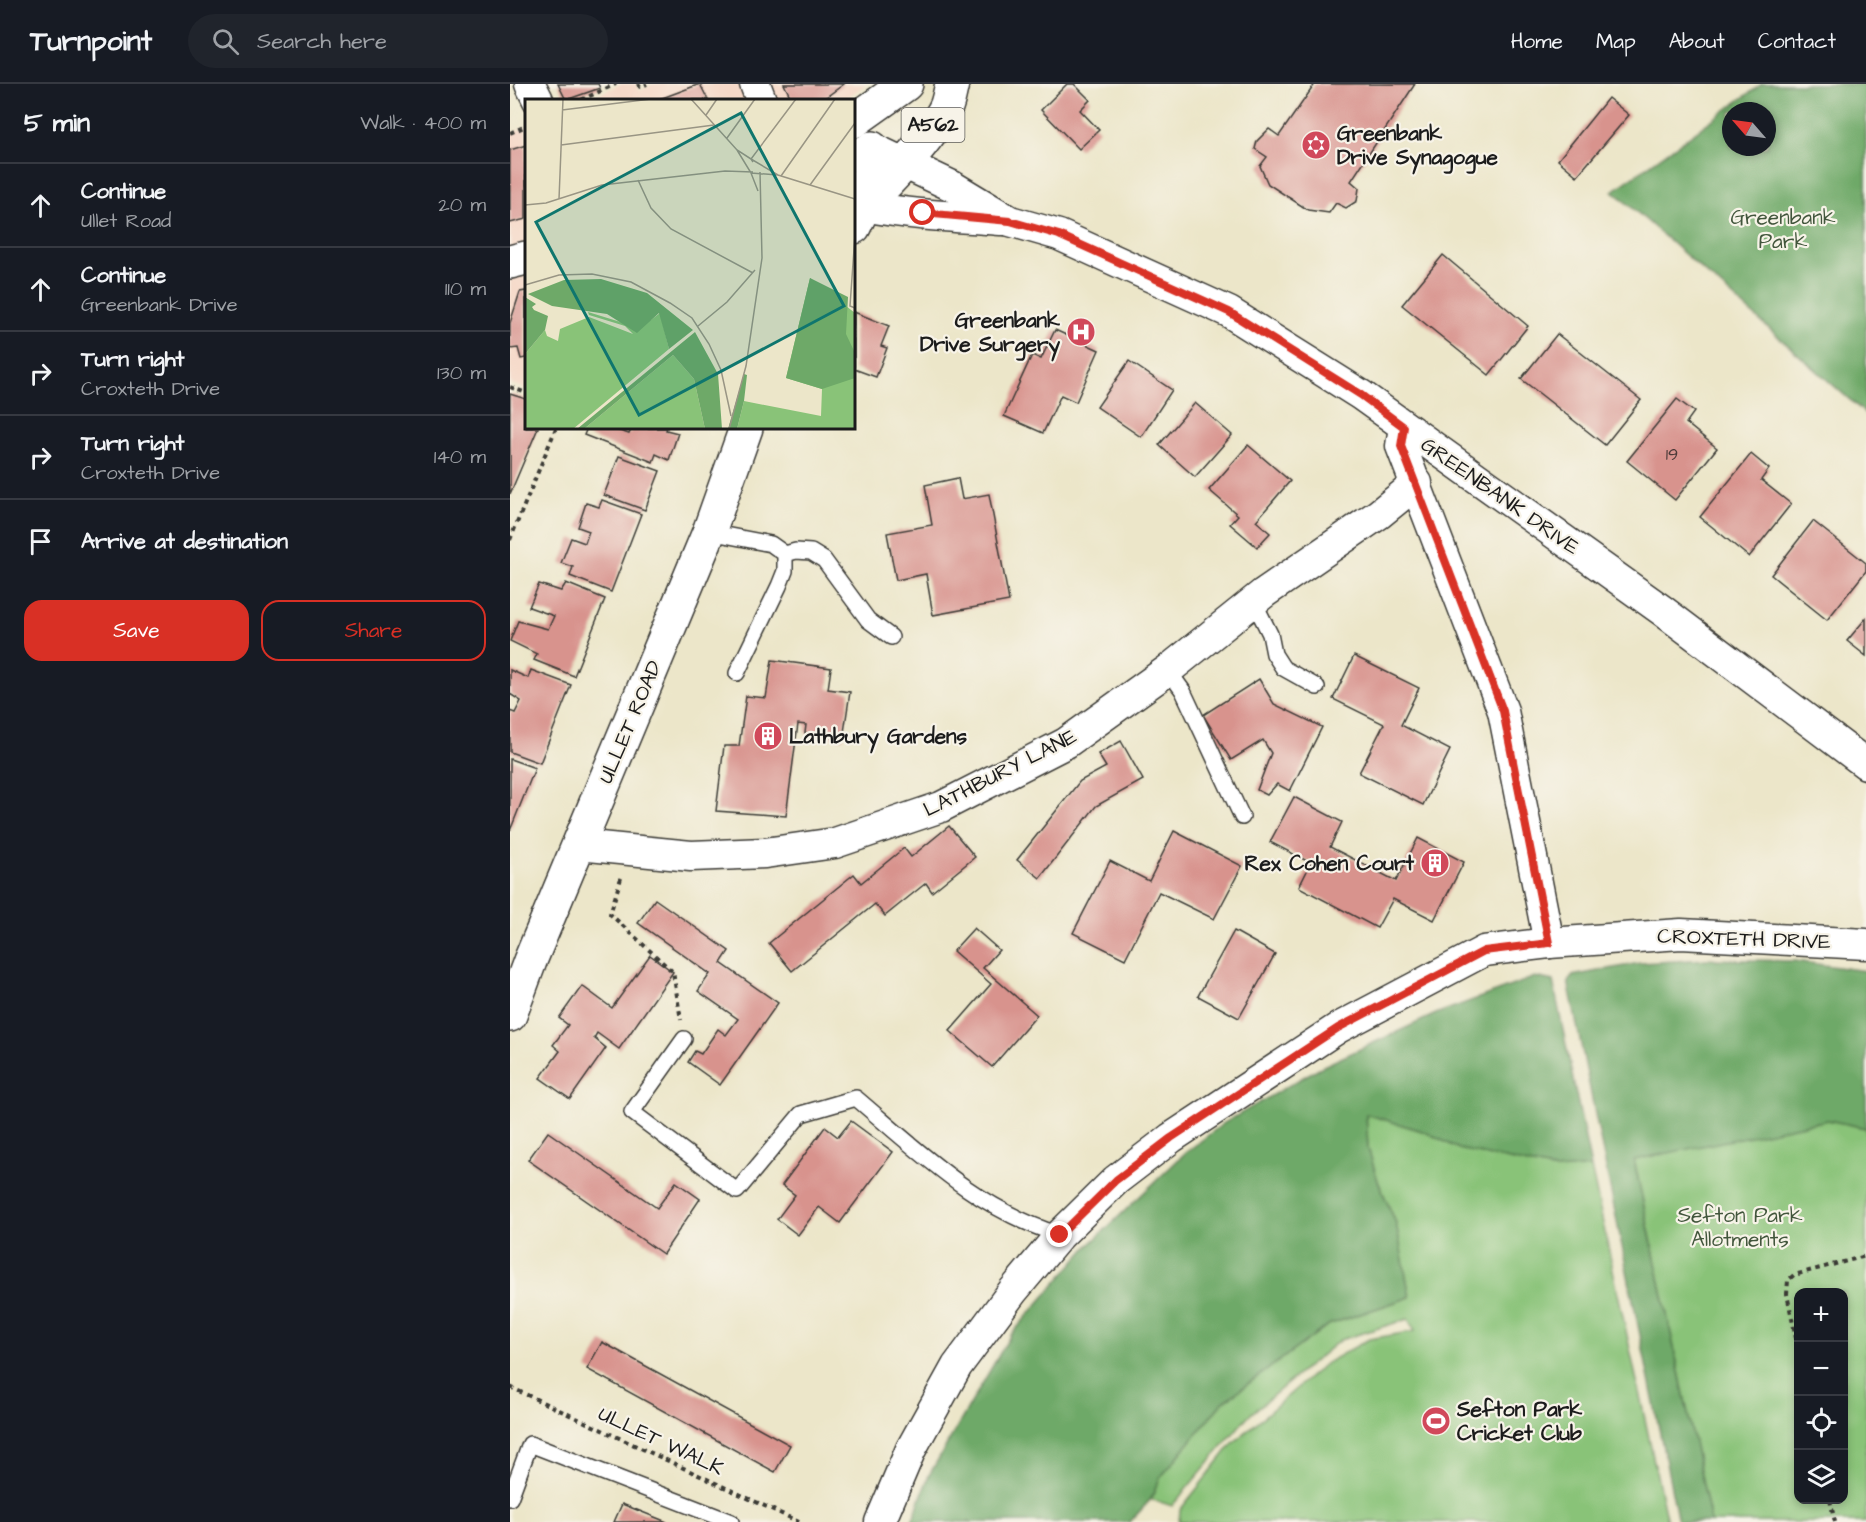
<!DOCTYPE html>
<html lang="en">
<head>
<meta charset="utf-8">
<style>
  :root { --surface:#171b24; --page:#20242c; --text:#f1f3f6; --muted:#9ea1a6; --line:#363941; --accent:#d93025 }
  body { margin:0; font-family:"Architects Daughter",sans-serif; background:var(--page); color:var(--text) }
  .controls { position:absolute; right:18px; bottom:18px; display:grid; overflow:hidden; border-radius:12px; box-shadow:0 3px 9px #0003 }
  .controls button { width:54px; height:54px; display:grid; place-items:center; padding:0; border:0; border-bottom:2px solid var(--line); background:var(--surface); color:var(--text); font:30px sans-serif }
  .compass { position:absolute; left:1212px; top:18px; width:54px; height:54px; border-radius:50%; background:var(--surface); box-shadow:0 3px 9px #0003; rotate:298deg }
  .stop { position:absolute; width:18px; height:18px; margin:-14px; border:4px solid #d93025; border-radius:50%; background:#fff }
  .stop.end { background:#d93025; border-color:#fff; box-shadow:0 2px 6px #0008 }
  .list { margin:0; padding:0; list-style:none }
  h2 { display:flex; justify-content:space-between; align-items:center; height:78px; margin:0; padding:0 24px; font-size:26px }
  h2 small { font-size:20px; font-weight:400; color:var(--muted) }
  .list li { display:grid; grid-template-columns:39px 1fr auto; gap:18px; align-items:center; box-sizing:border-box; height:84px; padding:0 24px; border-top:2px solid var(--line) }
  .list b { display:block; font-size:22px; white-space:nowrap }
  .list p { margin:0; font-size:20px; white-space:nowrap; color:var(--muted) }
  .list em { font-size:20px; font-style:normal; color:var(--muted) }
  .actions { display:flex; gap:12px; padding:18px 24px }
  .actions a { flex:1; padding:14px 0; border:2px solid var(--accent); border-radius:18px; text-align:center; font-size:21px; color:var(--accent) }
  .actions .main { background:var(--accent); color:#fff }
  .icon { flex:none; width:33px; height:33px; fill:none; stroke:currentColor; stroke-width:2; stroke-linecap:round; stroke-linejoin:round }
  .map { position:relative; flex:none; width:1356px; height:1438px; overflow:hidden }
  header { display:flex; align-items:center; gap:36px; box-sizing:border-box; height:84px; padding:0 30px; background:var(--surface); border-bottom:2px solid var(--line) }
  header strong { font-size:28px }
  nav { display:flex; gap:33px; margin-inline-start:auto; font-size:21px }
  .search { width:420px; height:54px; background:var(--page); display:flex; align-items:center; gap:15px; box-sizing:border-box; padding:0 21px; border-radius:33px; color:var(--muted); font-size:22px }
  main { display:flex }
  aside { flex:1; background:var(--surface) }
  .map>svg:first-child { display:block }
  .built { fill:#f5d3c1 }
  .green { fill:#89c378; stroke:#52704a; stroke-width:1.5; fill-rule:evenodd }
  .forest { fill:#6ea968; stroke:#456242; stroke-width:1.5; fill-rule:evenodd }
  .building { fill:#d8938d }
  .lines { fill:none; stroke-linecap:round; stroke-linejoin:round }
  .lane-casing { stroke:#3b3a36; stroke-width:18 }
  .street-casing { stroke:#3b3a36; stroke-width:33 }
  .secondary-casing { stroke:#3b3a36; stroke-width:36 }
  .highway-casing { stroke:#3b3a36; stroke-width:36 }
  .path { stroke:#3b3a36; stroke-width:4; stroke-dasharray:4.5 4.5; stroke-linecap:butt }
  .lane { stroke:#fff; stroke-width:15 }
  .street { stroke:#fff; stroke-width:30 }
  .secondary { stroke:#fff; stroke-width:33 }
  .highway { stroke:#fff; stroke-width:33 }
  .route { stroke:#d93025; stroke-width:8 }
  .labels { text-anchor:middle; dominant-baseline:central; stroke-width:4.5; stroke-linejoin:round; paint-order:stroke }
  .number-label { font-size:18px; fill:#4b3a38 }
  .shield { fill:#f7f3e8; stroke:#5e5c59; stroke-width:1.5 }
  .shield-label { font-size:20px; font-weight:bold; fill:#1c1c1c }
  .poi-label { font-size:21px; font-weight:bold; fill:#1c1c1c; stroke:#f7f3e8; text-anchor:start }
  .park-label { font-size:21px; fill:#42563c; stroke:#f7f3e8 }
  .street-label { font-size:21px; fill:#1c1c1c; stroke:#f7f3e8 }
  .inset-road { fill:none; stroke:#999584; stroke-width:1.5 }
  .view { fill:#0f766e; fill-opacity:0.15; stroke:#0f766e; stroke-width:3 }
  .inset-edge { fill:none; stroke:#1c1c1c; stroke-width:3 }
</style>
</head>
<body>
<header>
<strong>Turnpoint</strong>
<div class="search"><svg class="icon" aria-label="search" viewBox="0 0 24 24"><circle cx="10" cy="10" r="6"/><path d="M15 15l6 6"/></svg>Search here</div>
<nav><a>Home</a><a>Map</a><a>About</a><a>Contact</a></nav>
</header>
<main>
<aside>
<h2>5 min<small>Walk · 400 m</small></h2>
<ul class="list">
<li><svg class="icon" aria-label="ahead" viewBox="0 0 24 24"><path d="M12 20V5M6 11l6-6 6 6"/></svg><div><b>Continue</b><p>Ullet Road</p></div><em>20 m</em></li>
<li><svg class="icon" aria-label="ahead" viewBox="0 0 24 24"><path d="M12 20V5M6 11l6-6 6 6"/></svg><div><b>Continue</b><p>Greenbank Drive</p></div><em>110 m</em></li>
<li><svg class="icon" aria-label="right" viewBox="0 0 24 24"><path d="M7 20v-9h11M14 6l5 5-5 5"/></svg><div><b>Turn right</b><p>Croxteth Drive</p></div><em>130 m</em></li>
<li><svg class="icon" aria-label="right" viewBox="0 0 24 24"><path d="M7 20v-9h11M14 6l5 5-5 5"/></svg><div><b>Turn right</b><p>Croxteth Drive</p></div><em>140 m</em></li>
<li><svg class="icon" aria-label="arrive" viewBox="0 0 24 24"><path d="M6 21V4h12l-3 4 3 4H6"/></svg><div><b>Arrive at destination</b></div></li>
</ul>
<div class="actions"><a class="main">Save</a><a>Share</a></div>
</aside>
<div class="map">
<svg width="1356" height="1438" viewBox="0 0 1356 1438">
  <rect width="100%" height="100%" fill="#f7f3e8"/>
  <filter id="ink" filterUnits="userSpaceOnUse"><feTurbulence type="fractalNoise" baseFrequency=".0167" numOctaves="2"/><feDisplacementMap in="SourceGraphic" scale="12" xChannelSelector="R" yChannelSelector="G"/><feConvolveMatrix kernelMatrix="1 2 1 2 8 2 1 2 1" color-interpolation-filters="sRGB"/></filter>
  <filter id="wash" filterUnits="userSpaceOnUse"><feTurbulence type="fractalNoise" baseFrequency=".008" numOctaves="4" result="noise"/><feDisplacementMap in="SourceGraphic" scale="24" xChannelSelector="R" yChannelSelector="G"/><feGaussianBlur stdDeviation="1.35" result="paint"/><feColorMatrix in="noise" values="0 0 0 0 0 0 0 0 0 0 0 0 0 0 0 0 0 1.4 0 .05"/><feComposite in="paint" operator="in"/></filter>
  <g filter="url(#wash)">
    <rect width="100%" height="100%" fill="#ece6c9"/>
    <g class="built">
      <polygon points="111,0 126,0 130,7 143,0 356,0 334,16 75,16"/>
      <polygon points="16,43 16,305 0,299 0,50"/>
    </g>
    <g class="green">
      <polygon points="856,1030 916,1048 949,1065 1046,1086 1081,1083 1157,1438 669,1438 670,1426 723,1359 816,1279 859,1255 905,1247 898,1235 830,1256 737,1333 662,1422 641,1415 650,1394 712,1319 818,1241 900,1213 886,1139 868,1097 858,1064"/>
      <path d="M1318,1036L1356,1044V1438H1201L1124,1075ZM1288,1208H1334V1416H1288Z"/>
    </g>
    <g class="forest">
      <path d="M1252,0H1356V330L1103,107ZM1221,27H1257V63H1221Z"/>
      <polygon points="1198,875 1285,877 1356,887 1356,1044 1318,1036 1124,1076 1201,1438 1168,1438 1058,897 1062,892 1130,879"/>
      <polygon points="1025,893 1043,897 1081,1083 1046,1086 949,1065 916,1048 856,1030 858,1064 868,1097 886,1139 900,1213 818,1241 712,1319 650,1394 641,1415 620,1438 402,1438 419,1391 500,1252 577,1163 675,1069 714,1039 809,984 928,929"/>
    </g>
    <g id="blocks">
      <g class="building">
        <polygon points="48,0 88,0 90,4 56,16"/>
        <polygon points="190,0 198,16 147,16"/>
        <polygon points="274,0 334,0 312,16 282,16"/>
        <polygon points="557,0 564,0 580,16 570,26 589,46 569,65 531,26"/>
        <polygon points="805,0 905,0 841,97 849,104 847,117 836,124 826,119 819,129 798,126 758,100 750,82 757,73 745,65 747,57 759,45 769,52"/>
        <polygon points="1098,14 1119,31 1067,92 1048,76"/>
        <polygon points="16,61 16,135 0,139 0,66"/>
        <polygon points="933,171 1018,242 979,291 892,221"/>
        <polygon points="16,207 16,274 11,275 8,264 0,265 0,239 10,208"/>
        <polygon points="344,228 379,242 371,262 377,264 366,293 344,285"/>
        <polygon points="545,246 589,266 566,318 551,311 533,349 494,332 522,271 531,275"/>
        <polygon points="1047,250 1131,316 1095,361 1011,295"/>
        <polygon points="619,277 662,306 631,353 587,323"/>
        <polygon points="0,310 16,315 16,344 28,344 0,410"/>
        <polygon points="1167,315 1184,328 1176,339 1207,364 1165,416 1117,377"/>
        <polygon points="685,319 722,351 685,393 649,361"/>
        <polygon points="77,344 101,344 119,350 122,344 157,344 156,346 168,349 159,376 146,370 143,378 74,351"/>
        <polygon points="738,361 780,397 746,437 760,449 747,463 720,440 728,431 699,406"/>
        <polygon points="1241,370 1259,385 1251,396 1281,420 1239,473 1190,433"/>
        <polygon points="109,372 150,387 135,426 94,411"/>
        <polygon points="448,394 452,415 479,410 499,517 423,531 416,490 386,496 377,449 422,441 415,401"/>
        <polygon points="92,416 131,430 101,508 60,492 63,483 51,479 61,454 75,459 79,447 68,443 76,419 89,423"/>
        <polygon points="1303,437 1356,479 1356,487 1317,536 1261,491"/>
        <polygon points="56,499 95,515 64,592 24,576 27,570 0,557 8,537 38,545 44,532 19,523 29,500 51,507"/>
        <polygon points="1356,534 1356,572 1337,557"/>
        <polygon points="844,572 909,604 891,641 940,666 913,721 849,689 874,640 823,615"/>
        <polygon points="262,576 321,584 318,605 340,608 333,655 295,649 296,641 288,640 276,732 206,727 214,662 229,662 236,612 256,614"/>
        <polygon points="0,586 18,594 21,586 61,601 30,679 0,668 0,627 5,629 11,617 0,610"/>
        <polygon points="749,595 764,620 812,643 780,707 767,700 757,711 747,706 761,669 753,656 721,676 693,631"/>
        <polygon points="611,657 633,696 586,722 530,794 507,776 570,697 596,683 588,670"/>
        <polygon points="0,675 25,684 0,747"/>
        <polygon points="784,713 832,738 820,763 886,797 908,754 954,778 924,836 883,815 867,844 789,803 801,779 760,758"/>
        <polygon points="439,742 465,773 422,808 416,799 375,832 365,820 282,887 259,859 344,790 351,799 394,764 401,773"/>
        <polygon points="664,747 732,782 704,835 649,808 615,875 563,849 600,777 639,797"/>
        <polygon points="145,815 219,867 211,879 268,919 210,1001 178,978 185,967 191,970 208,945 216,951 228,935 188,907 200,890 128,839"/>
        <polygon points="464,844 489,866 473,884 527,931 482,983 440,947 481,900 443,867"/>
        <polygon points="724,847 765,870 729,934 688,912"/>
        <polygon points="140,871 163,888 109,965 87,949 84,954 96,964 60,1015 30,994 50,967 43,961 58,941 49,934 72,902 102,924"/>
        <polygon points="341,1037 383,1068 330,1139 309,1123 288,1151 267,1135 285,1111 272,1101 315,1043 328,1053"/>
        <polygon points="38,1048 147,1124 166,1098 190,1115 153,1170 18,1076"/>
        <polygon points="92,1258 280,1361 265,1388 77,1285"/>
        <polygon points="112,1420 157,1438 104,1438"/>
      </g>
    </g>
  </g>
  <g filter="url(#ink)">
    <use href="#blocks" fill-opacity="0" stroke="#3b3a36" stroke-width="1.5"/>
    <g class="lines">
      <g class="lane-casing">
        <g id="lane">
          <polyline points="199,448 261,460 275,470 275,487 269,502 227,589"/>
          <polyline points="275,470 286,467 301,468 314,476 358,536 381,553"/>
          <polyline points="744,518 760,550 764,570 773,584 807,603"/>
          <polyline points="658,586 673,607 732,733"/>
          <path d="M174,955L122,1028L227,1107L291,1030L346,1014C411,1069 467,1125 550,1151"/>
          <polyline points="0,1414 20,1360 221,1438"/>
        </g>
      </g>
      <g class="street-casing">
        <g id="street">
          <polyline points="20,0 28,16"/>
          <polyline points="245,0 251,16"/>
          <polyline points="344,71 362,64 442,102 500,137 549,151 719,228 851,311 1153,527 1356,680"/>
          <path d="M354,122C400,131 447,133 494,136"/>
          <polyline points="894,343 891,362 993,627 1039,859"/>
          <polyline points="69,761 181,772 255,769 325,759 431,723 556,659 658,586 754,509 869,430 907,399"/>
          <polyline points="370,1438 401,1365 447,1282 503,1207 550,1151 606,1096 661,1054 828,944 974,867 1039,859 1171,850 1356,860"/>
        </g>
      </g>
      <g class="secondary-casing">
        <g id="secondary">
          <polyline points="344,143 354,122 362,64"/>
          <polyline points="0,931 20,877 199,448 236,344"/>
        </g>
      </g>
      <g class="highway-casing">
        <g id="highway">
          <polyline points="344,37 396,0"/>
          <path d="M344,126C366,117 426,46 436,23C439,16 440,7 442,0"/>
          <polyline points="0,178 16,174"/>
        </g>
      </g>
      <g class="path">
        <polyline points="128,0 130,3 137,0"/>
        <polyline points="71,16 106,0"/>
        <polyline points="0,49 16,42"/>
        <polyline points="0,303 16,309"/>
        <polyline points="0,456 46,344"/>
        <polyline points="111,794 100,830 163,888 171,936"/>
        <polyline points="1288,1264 1277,1210 1278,1196 1284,1191 1356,1172"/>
        <polyline points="0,1303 289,1438"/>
        <polyline points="1320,1416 1325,1438"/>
      </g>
      <use href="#lane" class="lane"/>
      <use href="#street" class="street"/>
      <use href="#secondary" class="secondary"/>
      <use href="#highway" class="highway"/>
    </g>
  </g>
  <g class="lines" filter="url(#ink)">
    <polyline class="route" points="413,129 500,137 549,151 719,228 851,311 894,343 891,362 993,627 1039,859 974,867 828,944 661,1054 606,1096 550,1151"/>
  </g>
  <defs>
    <g id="synagogue-disc" transform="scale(1.5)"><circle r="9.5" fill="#d1495b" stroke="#f7f3e8"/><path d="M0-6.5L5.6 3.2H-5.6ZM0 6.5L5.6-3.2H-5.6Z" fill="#fff"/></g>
    <g id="hospital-disc" transform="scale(1.5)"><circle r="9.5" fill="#d1495b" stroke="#f7f3e8"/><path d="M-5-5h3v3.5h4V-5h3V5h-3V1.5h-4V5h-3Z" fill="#fff"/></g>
    <g id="building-disc" transform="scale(1.5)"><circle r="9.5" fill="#d1495b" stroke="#f7f3e8"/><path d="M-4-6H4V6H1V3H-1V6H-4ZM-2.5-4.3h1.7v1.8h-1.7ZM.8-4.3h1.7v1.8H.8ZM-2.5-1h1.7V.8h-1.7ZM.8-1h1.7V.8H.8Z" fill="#fff"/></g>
    <g id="stadium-disc" transform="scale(1.5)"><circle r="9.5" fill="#d1495b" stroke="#f7f3e8"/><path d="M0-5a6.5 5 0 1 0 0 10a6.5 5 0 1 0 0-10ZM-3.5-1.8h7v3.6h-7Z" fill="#fff"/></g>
  </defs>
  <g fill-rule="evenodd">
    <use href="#synagogue-disc" x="806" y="61"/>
    <use href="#hospital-disc" x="571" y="248"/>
    <use href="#building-disc" x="258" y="652"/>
    <use href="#building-disc" x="925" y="779"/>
    <use href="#stadium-disc" x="926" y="1337"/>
  </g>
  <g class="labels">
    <g class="number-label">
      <text x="1162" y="370">19</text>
    </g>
    <rect class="shield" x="391.5" y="24" width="63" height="34" rx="4.5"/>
    <g class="shield-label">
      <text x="423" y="41">A562</text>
    </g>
    <g class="poi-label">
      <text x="827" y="49">Greenbank<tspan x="827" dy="24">Drive Synagogue</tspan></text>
      <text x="550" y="236" text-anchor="end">Greenbank<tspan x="550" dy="24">Drive Surgery</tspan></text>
      <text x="279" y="652">Lathbury Gardens</text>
      <text x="904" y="779" text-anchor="end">Rex Cohen Court</text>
      <text x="947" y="1325">Sefton Park<tspan x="947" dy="24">Cricket Club</tspan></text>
    </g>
    <g class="park-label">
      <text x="1273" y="133">Greenbank<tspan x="1273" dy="24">Park</tspan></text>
      <text x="1230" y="1131">Sefton Park<tspan x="1230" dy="24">Allotments</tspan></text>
    </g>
    <g class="street-label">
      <text transform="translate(990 412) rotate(35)">GREENBANK DRIVE</text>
      <text transform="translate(120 638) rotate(-67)">ULLET ROAD</text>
      <text transform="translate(490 689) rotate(-27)">LATHBURY LANE</text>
      <text transform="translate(1234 855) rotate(2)">CROXTETH DRIVE</text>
      <text transform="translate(151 1357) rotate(25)">ULLET WALK</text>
    </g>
  </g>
  <g transform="translate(15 15)">
    <rect width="330" height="330" fill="#ece6c9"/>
    <path d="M285,179L330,214V330H212L219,302L296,317L297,290L261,279ZM63,213L102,225L126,221L135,214L144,250L48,330H0V255L20,231L22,237L33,242L35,230L64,218L108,235L100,227L64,216ZM148,256L169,280L180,330H59Z" fill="#89c378"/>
    <path d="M285,179L323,198L321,235L330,254V279L297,290L261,279ZM76,180L122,194L168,231L144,250L134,214L112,234L82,215L27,207L3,195L39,181ZM0,198L11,205L7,208L9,211L23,217L20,231L0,255ZM170,233L193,275L197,330H180L169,280L148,256L59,330H52ZM219,275L222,276L219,302L212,330H203Z" fill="#6ea968"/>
    <path class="inset-road" d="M166,0L212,51L226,60L253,76L330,100M37,11L126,0M181,16L192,0M202,39L230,0M36,46L189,26M212,51L226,74L253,76M228,63L226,60L271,0M226,74L233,92M256,77L310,0M113,81L126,109L146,130L228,174M285,86L330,24M34,100L38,0M0,106L21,104L77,86L200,72L228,73M330,136L325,207L330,209M0,186L34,176L67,175L106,183L145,204L167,219L184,245L196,271L206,317M173,227L202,203L230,171M204,330L221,267L237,159L235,73"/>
    <path class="view" d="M216,14L319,207L114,316L11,123Z"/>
    <rect width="330" height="330" class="inset-edge"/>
  </g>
</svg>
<div class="controls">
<button>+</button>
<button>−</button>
<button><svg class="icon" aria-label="locate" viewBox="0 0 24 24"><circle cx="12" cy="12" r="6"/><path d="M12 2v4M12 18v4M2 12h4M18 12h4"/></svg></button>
<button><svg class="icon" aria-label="layers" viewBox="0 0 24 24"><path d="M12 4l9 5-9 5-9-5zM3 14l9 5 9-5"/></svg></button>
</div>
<svg class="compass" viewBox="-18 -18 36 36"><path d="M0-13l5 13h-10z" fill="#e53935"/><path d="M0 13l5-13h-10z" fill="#9ea1a6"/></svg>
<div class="stop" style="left:413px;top:129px"></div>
<div class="stop end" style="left:550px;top:1151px"></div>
</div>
</main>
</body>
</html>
